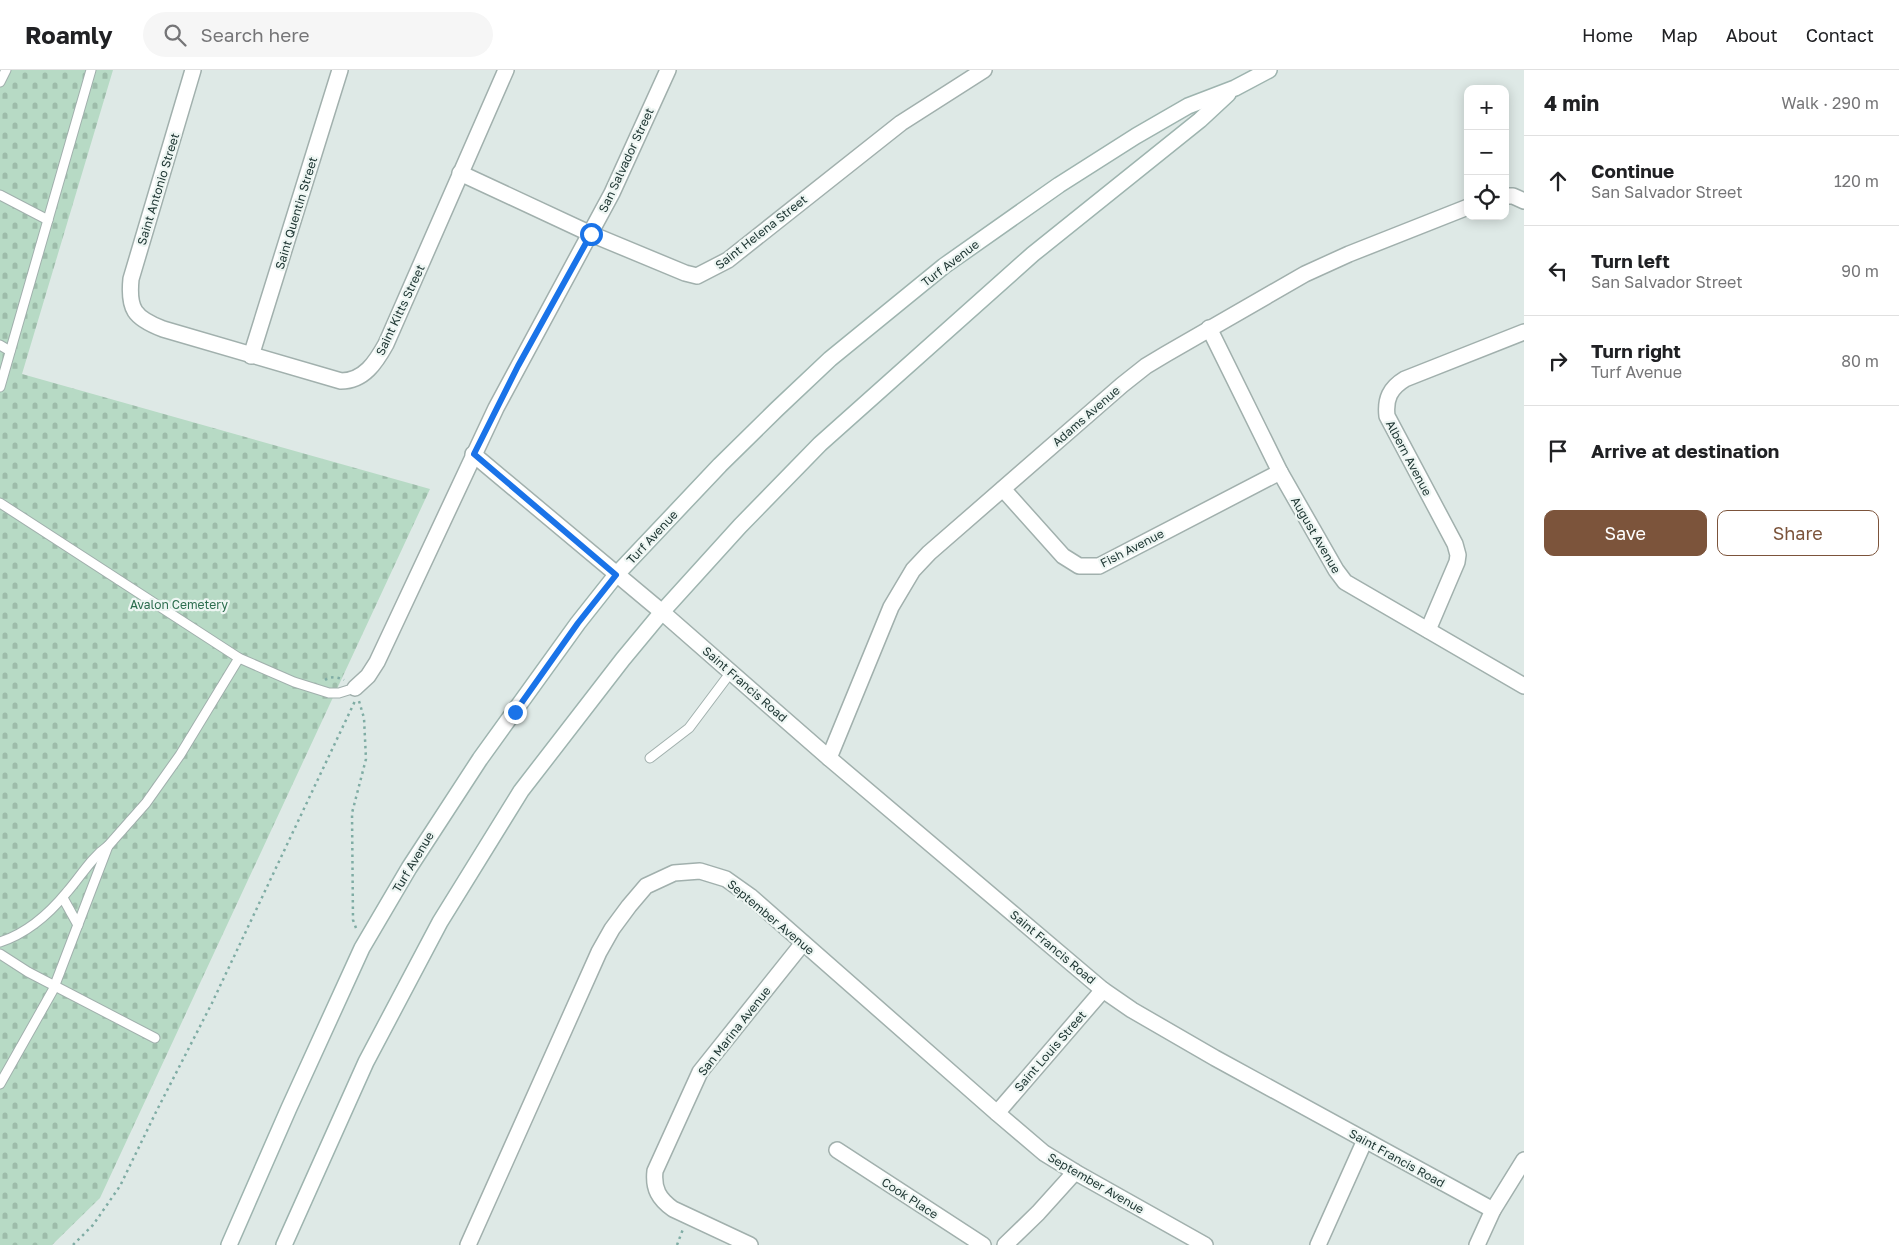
<!DOCTYPE html>
<html lang="en">
<head>
<meta charset="utf-8">
<style>
  :root { --surface:#fff; --page:#f6f6f6; --text:#202124; --muted:#757577; --line:#e0e0e0; --accent:#7c543b }
  body { margin:0; font-family:"Golos Text",sans-serif; background:var(--page); color:var(--text) }
  .controls { position:absolute; right:15px; top:15px; display:grid; overflow:hidden; border-radius:10px; box-shadow:0 2px 12px #0003 }
  .controls button { width:45px; height:45px; display:grid; place-items:center; padding:0; border:0; border-bottom:1px solid var(--line); background:var(--surface); color:var(--text); font:25px sans-serif }
  .stop { position:absolute; width:15px; height:15px; margin:-11px; border:4px solid #1a73e8; border-radius:50%; background:#fff }
  .stop.end { background:#1a73e8; border-color:#fff; box-shadow:0 1px 5px #0008 }
  .list { margin:0; padding:0; list-style:none }
  h2 { display:flex; justify-content:space-between; align-items:center; height:65px; margin:0; padding:0 20px; font-size:21px }
  h2 small { font-size:16px; font-weight:400; color:var(--muted) }
  .list li { display:grid; grid-template-columns:32px 1fr auto; gap:15px; align-items:center; box-sizing:border-box; height:90px; padding:0 20px; border-top:1px solid var(--line) }
  .list b { display:block; font-size:19px; white-space:nowrap }
  .list p { margin:0; font-size:16px; white-space:nowrap; color:var(--muted) }
  .list em { font-size:16px; font-style:normal; color:var(--muted) }
  .actions { display:flex; gap:10px; padding:15px 20px }
  .actions a { flex:1; padding:11px 0; border:1px solid var(--accent); border-radius:10px; text-align:center; font-size:18px; color:var(--accent) }
  .actions .main { background:var(--accent); color:#fff }
  .icon { flex:none; width:28px; height:28px; fill:none; stroke:currentColor; stroke-width:2; stroke-linecap:round; stroke-linejoin:round }
  .map { position:relative; flex:none; width:1524px; height:1175px; overflow:hidden }
  header { display:flex; align-items:center; gap:30px; box-sizing:border-box; height:70px; padding:0 25px; background:var(--surface); border-bottom:1px solid var(--line) }
  header strong { font-size:24px }
  nav { display:flex; gap:28px; margin-inline-start:auto; font-size:18px }
  .search { width:350px; height:45px; background:var(--page); display:flex; align-items:center; gap:12px; box-sizing:border-box; padding:0 18px; border-radius:28px; color:var(--muted); font-size:19px }
  main { display:flex }
  aside { flex:1; background:var(--surface) }
  .map>svg:first-child { display:block }
  .cemetery { fill:url(#cemetery-stones) }
  .lines { fill:none; stroke-linecap:round; stroke-linejoin:round }
  .lane-casing { stroke:#a1b0ad; stroke-width:11 }
  .street-casing { stroke:#a1b0ad; stroke-width:18 }
  .secondary-casing { stroke:#9eb4af; stroke-width:18 }
  .path { stroke:#7faca4; stroke-width:2.5; stroke-dasharray:2.5 4; stroke-linecap:butt }
  .lane { stroke:#fff; stroke-width:9 }
  .street { stroke:#fff; stroke-width:15 }
  .secondary { stroke:#fff; stroke-width:15 }
  .route { stroke:#1a73e8; stroke-width:6 }
  .labels { text-anchor:middle; dominant-baseline:central; stroke-width:4.5; stroke-linejoin:round; paint-order:stroke }
  .street-label { font-size:12px; fill:#203835; stroke:#eef6f3 }
  .park-label { font-size:12px; fill:#2c6d4e; stroke:#eef6f3 }
</style>
</head>
<body>
<header>
<strong>Roamly</strong>
<div class="search"><svg class="icon" aria-label="search" viewBox="0 0 24 24"><circle cx="10" cy="10" r="6"/><path d="M15 15l6 6"/></svg>Search here</div>
<nav><a>Home</a><a>Map</a><a>About</a><a>Contact</a></nav>
</header>
<main>
<div class="map">
<svg width="1524" height="1175" viewBox="0 0 1524 1175">
  <defs>
    <pattern id="cemetery-stones" width="16" height="16" patternUnits="userSpaceOnUse" patternTransform="scale(1.25)"><rect width="16" height="16" fill="#b7dac5"/><path d="M2 7V4a2 2 0 0 1 4 0v3zM10 15v-3a2 2 0 0 1 4 0v3z" fill="#9dbcaa"/></pattern>
  </defs>
  <rect width="100%" height="100%" fill="#dee9e6"/>
  <polygon class="cemetery" points="0,0 113,0 22,304 430,419 100,1128 52,1175 0,1175"/>
  <g class="lines">
    <g class="lane-casing">
      <g id="lane">
        <polyline points="0,12 6,0"/>
        <polyline points="0,125 48,150"/>
        <polyline points="0,275 10,281"/>
        <polyline points="0,317 91,0"/>
        <polyline points="0,433 239,588 294,612 329,623 339,623 355,618"/>
        <polyline points="650,688 689,658 731,602"/>
        <polyline points="63,828 78,855"/>
        <path d="M0,872C28,863 49,844 67,822C81,806 91,788 108,776"/>
        <polyline points="0,884 28,902 155,968"/>
        <polyline points="0,1014 53,920 108,776 146,733 180,685 239,588"/>
      </g>
    </g>
    <g class="street-casing">
      <g id="street">
        <path d="M193,0L131,209C128,239 134,248 163,259L341,311C364,311 376,292 386,274L506,0"/>
        <polyline points="460,103 591,164 685,203 697,206 728,190 901,53 984,0"/>
        <polyline points="1505,126 1513,126 1524,131"/>
        <polyline points="1209,258 1280,402 1336,500 1345,512 1524,616"/>
        <polyline points="251,286 340,0"/>
        <polyline points="473,384 662,542 829,688 1103,920 1132,940 1215,988 1493,1140"/>
        <polyline points="1003,419 1063,486 1079,496 1099,496 1280,402"/>
        <path d="M1428,560L1457,492L1458,485L1455,474L1387,346C1385,329 1390,318 1405,309L1524,262"/>
        <polyline points="355,618 368,606 377,592 496,338 612,123 668,0"/>
        <polyline points="829,688 891,537 913,500 929,483 1122,315 1146,296 1166,284 1305,204 1349,184 1468,137"/>
        <polyline points="997,1043 1103,920"/>
        <polyline points="837,1080 983,1175"/>
        <polyline points="468,1175 599,882 612,859 629,836 646,816 674,803 700,801 726,809 750,826 997,1043 1044,1083 1075,1102 1205,1175"/>
        <path d="M750,1175L673,1139C659,1129 653,1119 655,1101L700,1002L803,873"/>
        <polyline points="1005,1175 1038,1143 1075,1102"/>
        <polyline points="1318,1175 1365,1070"/>
        <polyline points="1477,1175 1493,1140 1524,1090"/>
      </g>
    </g>
    <g class="secondary-casing">
      <g id="secondary">
        <polyline points="229,1175 289,1038 362,878 409,798 480,689 578,553 616,505 720,395 777,339 830,289 944,196 1059,115 1136,66 1188,36 1235,18 1269,0"/>
        <polyline points="284,1175 366,992 440,852 521,721 623,589 662,542 740,456 820,374 1033,184 1200,50 1228,24"/>
      </g>
    </g>
    <g class="path">
      <path d="M325,610C331,606 338,607 344,610"/>
      <polyline points="356,858 353,850 352,743 366,689 364,648 359,631"/>
      <polyline points="73,1175 93,1155 120,1116 156,1042 212,933 355,631"/>
      <polyline points="677,1175 683,1159"/>
    </g>
    <use href="#lane" class="lane"/>
    <use href="#street" class="street"/>
    <use href="#secondary" class="secondary"/>
  </g>
  <g class="lines">
    <polyline class="route" points="515,642 578,553 616,505 474,384 518,296 591,164"/>
  </g>
  <g class="labels">
    <g class="street-label">
      <text transform="translate(626 90) rotate(-65)">San Salvador Street</text>
      <text transform="translate(158 119) rotate(-73)">Saint Antonio Street</text>
      <text transform="translate(296 143) rotate(-73)">Saint Quentin Street</text>
      <text transform="translate(761 162) rotate(-38)">Saint Helena Street</text>
      <text transform="translate(950 193) rotate(-37)">Turf Avenue</text>
      <text transform="translate(400 240) rotate(-65)">Saint Kitts Street</text>
      <text transform="translate(1086 346) rotate(-41)">Adams Avenue</text>
      <text transform="translate(1409 388) rotate(62)">Albern Avenue</text>
      <text transform="translate(1316 465) rotate(60)">August Avenue</text>
      <text transform="translate(652 467) rotate(-47)">Turf Avenue</text>
      <text transform="translate(1132 478) rotate(-27)">Fish Avenue</text>
      <text transform="translate(745 614) rotate(41)">Saint Francis Road</text>
      <text transform="translate(413 792) rotate(-59)">Turf Avenue</text>
      <text transform="translate(771 847) rotate(40)">September Avenue</text>
      <text transform="translate(1053 877) rotate(40)">Saint Francis Road</text>
      <text transform="translate(734 961) rotate(-52)">San Marina Avenue</text>
      <text transform="translate(1050 981) rotate(-49)">Saint Louis Street</text>
      <text transform="translate(1397 1088) rotate(29)">Saint Francis Road</text>
      <text transform="translate(1096 1113) rotate(30)">September Avenue</text>
      <text transform="translate(910 1128) rotate(33)">Cook Place</text>
    </g>
    <g class="park-label">
      <text x="179" y="534">Avalon Cemetery</text>
    </g>
  </g>
</svg>
<div class="controls">
<button>+</button>
<button>−</button>
<button><svg class="icon" aria-label="locate" viewBox="0 0 24 24"><circle cx="12" cy="12" r="6"/><path d="M12 2v4M12 18v4M2 12h4M18 12h4"/></svg></button>
</div>
<div class="stop" style="left:591px;top:164px"></div>
<div class="stop end" style="left:515px;top:642px"></div>
</div>
<aside>
<h2>4 min<small>Walk · 290 m</small></h2>
<ul class="list">
<li><svg class="icon" aria-label="ahead" viewBox="0 0 24 24"><path d="M12 20V5M6 11l6-6 6 6"/></svg><div><b>Continue</b><p>San Salvador Street</p></div><em>120 m</em></li>
<li><svg class="icon" aria-label="left" viewBox="0 0 24 24"><path d="M17 20v-9H6M10 6l-5 5 5 5"/></svg><div><b>Turn left</b><p>San Salvador Street</p></div><em>90 m</em></li>
<li><svg class="icon" aria-label="right" viewBox="0 0 24 24"><path d="M7 20v-9h11M14 6l5 5-5 5"/></svg><div><b>Turn right</b><p>Turf Avenue</p></div><em>80 m</em></li>
<li><svg class="icon" aria-label="arrive" viewBox="0 0 24 24"><path d="M6 21V4h12l-3 4 3 4H6"/></svg><div><b>Arrive at destination</b></div></li>
</ul>
<div class="actions"><a class="main">Save</a><a>Share</a></div>
</aside>
</main>
</body>
</html>
